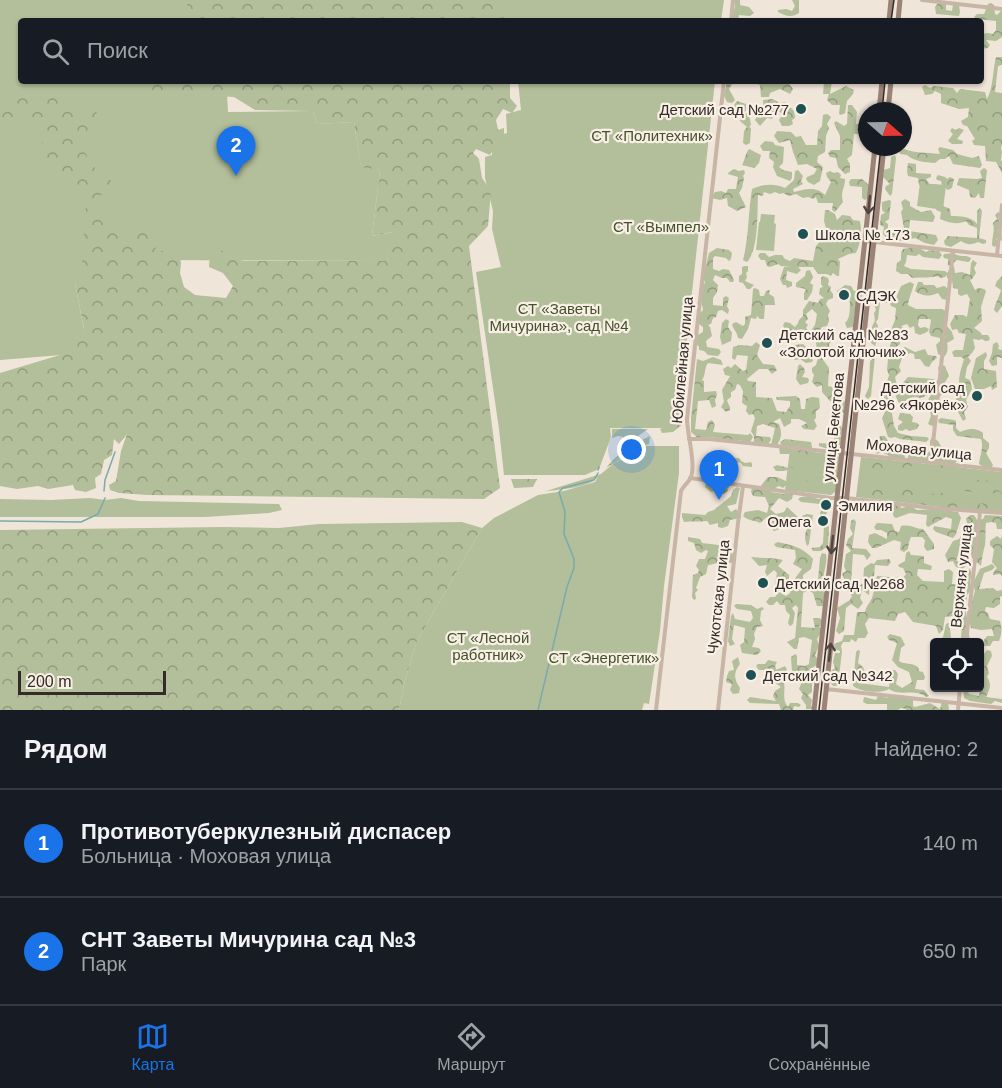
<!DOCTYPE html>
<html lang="ru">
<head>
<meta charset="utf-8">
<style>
  :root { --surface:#171b24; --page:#242831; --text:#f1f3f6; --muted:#9ea1a6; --line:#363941; --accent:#1a73e8 }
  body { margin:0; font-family:Helvetica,sans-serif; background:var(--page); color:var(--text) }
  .controls { position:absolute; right:18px; bottom:18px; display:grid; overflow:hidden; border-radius:6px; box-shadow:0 2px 4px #0004 }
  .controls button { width:54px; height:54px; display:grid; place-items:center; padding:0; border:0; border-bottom:2px solid var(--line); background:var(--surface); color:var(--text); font:30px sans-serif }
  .compass { position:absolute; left:858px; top:102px; width:54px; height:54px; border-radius:50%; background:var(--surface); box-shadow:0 2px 4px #0004; rotate:110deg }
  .scale { position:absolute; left:18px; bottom:15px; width:148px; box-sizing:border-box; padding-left:6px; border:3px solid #342a27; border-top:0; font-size:16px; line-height:21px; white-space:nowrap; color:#342a27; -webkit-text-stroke:4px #f8efe5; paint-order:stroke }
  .you { position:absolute; left:632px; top:450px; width:21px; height:21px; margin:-15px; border:4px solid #fff; border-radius:50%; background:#1a73e8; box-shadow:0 0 0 9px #1a73e833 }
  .badge { display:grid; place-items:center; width:39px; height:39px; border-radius:50%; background:var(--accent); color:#fff; font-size:20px; font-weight:700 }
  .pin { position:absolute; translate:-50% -50px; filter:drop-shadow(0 2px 3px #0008) }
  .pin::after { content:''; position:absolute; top:32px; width:21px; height:18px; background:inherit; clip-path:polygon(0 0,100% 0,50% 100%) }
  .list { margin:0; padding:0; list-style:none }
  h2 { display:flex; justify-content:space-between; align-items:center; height:78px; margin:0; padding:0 24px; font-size:26px }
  h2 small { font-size:20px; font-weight:400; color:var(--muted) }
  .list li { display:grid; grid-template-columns:39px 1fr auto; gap:18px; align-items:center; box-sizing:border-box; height:108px; padding:0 24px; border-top:2px solid var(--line) }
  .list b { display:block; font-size:22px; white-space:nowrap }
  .list p { margin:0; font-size:20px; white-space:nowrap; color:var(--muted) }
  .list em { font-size:20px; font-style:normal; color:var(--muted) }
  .icon { flex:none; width:33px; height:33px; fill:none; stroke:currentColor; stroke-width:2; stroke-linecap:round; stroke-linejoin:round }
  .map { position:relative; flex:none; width:1002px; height:710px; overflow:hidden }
  .search { position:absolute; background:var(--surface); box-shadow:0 2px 4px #0004; left:18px; right:18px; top:18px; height:66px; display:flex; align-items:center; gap:15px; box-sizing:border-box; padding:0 21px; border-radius:6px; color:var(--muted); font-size:22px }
  .sheet { height:294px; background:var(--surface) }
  nav { display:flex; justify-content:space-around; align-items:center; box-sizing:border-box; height:84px; border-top:2px solid var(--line); background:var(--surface); font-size:16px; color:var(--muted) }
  nav a { display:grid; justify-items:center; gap:3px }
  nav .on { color:var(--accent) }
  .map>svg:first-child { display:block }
  .green { fill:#b3be9a }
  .forest { fill:url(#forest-crowns) }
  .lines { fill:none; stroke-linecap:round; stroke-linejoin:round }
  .stream { stroke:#7aaaac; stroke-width:1.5 }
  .minor { stroke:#c7b5a6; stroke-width:4 }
  .secondary { stroke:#9b8477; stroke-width:5 }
  .tram { stroke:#342a27; stroke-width:1.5 }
  .oneway { stroke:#53453f }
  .poi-dot { fill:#1e5153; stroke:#f8efe5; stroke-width:2 }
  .labels { text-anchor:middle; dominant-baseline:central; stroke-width:4.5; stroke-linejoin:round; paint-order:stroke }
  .poi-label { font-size:15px; fill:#342a27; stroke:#f8efe5; text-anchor:start }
  .park-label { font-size:15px; fill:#44512b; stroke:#f8efe5 }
  .street-label { font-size:15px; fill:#342a27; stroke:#f8efe5 }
</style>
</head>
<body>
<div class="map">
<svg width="1002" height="710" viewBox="0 0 1002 710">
  <defs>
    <pattern id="forest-crowns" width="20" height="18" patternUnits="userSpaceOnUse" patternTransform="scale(1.5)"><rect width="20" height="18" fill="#b3be9a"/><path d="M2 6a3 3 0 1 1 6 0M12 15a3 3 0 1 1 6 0" fill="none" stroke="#929b7e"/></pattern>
  </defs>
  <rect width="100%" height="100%" fill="#f0e5d9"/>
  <g class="green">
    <polygon points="0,0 189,0 191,21 21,21 21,81 195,81 227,94 228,112 313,111 317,124 354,122 361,166 380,170 372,236 393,232 387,261 157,260 75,283 84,330 61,355 0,360"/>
    <polygon points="507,0 724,0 721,21 510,21"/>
    <polygon points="518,81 715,81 678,421 669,428 610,428 611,437 599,469 585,475 504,475 499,429 476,272 501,267 492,229 493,211 485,178 485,157 492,155 492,137 507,133 506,114 521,110"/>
    <polygon points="920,183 946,185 943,210 917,206"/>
    <polygon points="761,214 775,215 774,223 776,224 774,251 756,250 759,222 760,222"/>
    <path d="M646,446H679V473L664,586L660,631L649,704L644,703L642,710H399L405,680L417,641L482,528L494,518L538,495L564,491L595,482L598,477C590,487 560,490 546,491L601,474L613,464Z"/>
    <polygon points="790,449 837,455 839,457 836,491 831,495 785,490"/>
    <polygon points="861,457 1002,472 1002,512 933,506 856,497"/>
    <polygon points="90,498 105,500 121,498 139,501 279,504 282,510 269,513 205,517 0,517 0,499 51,500"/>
  </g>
  <g class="forest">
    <polygon points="187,0 508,0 512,16 510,21 188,21"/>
    <polygon points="734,0 740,0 740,5 749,7 754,13 750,16 739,15 738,21 730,21 735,7"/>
    <path d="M792,0H799V13C792,18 785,16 778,12V10L786,9L792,11L795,6Z"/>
    <polygon points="938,3 946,3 946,10 952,11 953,5 959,5 960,12 959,16 936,14 935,7"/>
    <polygon points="991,3 994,5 995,14 997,15 1002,10 1002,37 996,41 986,40 990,45 988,48 981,49 981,34 988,33 993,34 996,30 996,21 976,19 974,17 977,14 984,14 988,4"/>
    <path d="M996,57H1002V65L998,66L995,92L1002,93V145L1001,148L1002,152L1001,160L1002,162V173L996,162L986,161L985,146L974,145L972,141L975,139L967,126L963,125L961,121L968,117L969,108L959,109L941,103V94L935,91L932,94L925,95L922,87L925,85L930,88L934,86L953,88L957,93L960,89L985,92L987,99C993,89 993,69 996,57Z"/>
    <polygon points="134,81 510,81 510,98 517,106 512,113 503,109 496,120 498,130 504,128 504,142 495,147 490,155 476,149 473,153 479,159 482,178 491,191 488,226 469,246 500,488 484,499 147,495 119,493 110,490 109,485 116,481 121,451 127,434 119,444 114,439 112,455 104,460 101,474 95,478 96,488 86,492 75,490 73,485 48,489 38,486 17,489 0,486 0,373 60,355 60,337 84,329 75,283 82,267 86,202 72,178 56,168 39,154 44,138 36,123 21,122 8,131 1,127 0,99 16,91 31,101 70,95 79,107 97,110 94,127 85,136 87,163 109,176 113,187 95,199 100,219 121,232 145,233 153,236 156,250 179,254 181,263 180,273 184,287 195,295 226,298 233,286 223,273 209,267 210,253 220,250 243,261 387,261 392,232 372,236 380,170 361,167 354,122 317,124 313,111 255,110 234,97 180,94 169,91 151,94"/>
    <polygon points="727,81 734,81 729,89 735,100 732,103 727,102 724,96"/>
    <polygon points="756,81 787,81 793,89 790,94 780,89 770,93 769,97 761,97 760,85 755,83"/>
    <polygon points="822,81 832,81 830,94 846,86 854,90 853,94 847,101 845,113 841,115 839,114 840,105 832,105 827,100 829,94 823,94 824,82"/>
    <polygon points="772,99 780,103 785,102 794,111 795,118 792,120 793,124 789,126 782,126 779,120 781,117 786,117 786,115 775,110 772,119 767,118 760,126 755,120 757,116 760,118 764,115 763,100"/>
    <polygon points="737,101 746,104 746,110 744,113 749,114 751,125 749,127 751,128 750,143 746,145 743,143 744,131 747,127 740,121 741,116 734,105"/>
    <polygon points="848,105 852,105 857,112 856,124 866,125 867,123 867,134 854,134 852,155 847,159 850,164 850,172 845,174 838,167 836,158 830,157 828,153 831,150 840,150 840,136 834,123 836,121 844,126 847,124"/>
    <polygon points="827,114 831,117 827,124 829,128 826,136 825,152 818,156 817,162 823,167 820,181 814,185 808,182 806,179 807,177 814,174 817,169 807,164 798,165 793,152 790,140 779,143 774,136 777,131 791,132 796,137 801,136 806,145 817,145 818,131 822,126 823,115"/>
    <polygon points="952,128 956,130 959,128 964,130 957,139 963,141 962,144 952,144 948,141 953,134 950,131"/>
    <polygon points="765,141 773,142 775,145 784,147 783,163 779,167 783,170 792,172 792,178 790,181 777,176 773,167 774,162 769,158 770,151 763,151 760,146"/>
    <path d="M940,147L953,150L957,154L972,158L979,156L982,165L980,168L953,164L949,156L945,159H940L935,163C926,162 914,162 907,155L900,154L899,151L902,148C916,154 924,152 940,154L938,149Z"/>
    <path d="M749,149L761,155L759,163L754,168L742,165C745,160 745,154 749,149Z"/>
    <polygon points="895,155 896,158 892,194 890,196 885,189 886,186 890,184 883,177 884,170 890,168 891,157"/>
    <polygon points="908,163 916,164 916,173 931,174 931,177 926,179 929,183 927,186 923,188 919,185 918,178 908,176 907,171"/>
    <polygon points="984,168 987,170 984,198 980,198 979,193 975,198 970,197 969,190 957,185 959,178 977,179 982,178 980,171"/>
    <polygon points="734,169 739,171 744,170 745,173 743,176 744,178 742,188 739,193 746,207 737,211 728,206 727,198 720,200 711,198 715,192 721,191 726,193 728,189 736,189 738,177 728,174 728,173"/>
    <path d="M798,170L803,176L801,181L803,184L793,189L794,192C805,189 816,186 825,195L831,182L827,177L826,173L830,171L834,173L838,172L841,175L840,178L845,179C845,189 840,191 843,202L835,212L832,210L833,203H818L816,197L813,199L808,197L803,198L796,194L789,196L783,193L780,194L775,192L770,194L764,192L763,196L758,195C757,213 759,249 747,262L743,260C749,237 748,213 752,189C763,184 774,183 785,188L794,180L795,171Z"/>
    <polygon points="938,175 945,177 947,179 950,177 954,179 952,188 948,190 942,186 941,181 937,180 936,178"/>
    <polygon points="851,179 862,179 870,186 870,196 865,200 862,198 862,187 850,186 849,182"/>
    <polygon points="905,199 910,202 910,206 921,212 931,210 935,217 933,222 910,220 909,231 936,235 938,240 934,245 925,243 915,238 903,241 887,239 883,234 884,227 880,225 881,215 885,213 882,210 882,202 889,200 891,201 889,219 885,222 888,224 888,229 898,231 904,228 901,212 903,209 901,202"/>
    <path d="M939,204L950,209L951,216C960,216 971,216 977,224V211L980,208L982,211L979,238L986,240V243L983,244L978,242C971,245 967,245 961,241L951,247L945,245L944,241L948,236L977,238V228L969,225L966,221C956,225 950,223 940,219L941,212L936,210L937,206Z"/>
    <path d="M825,210H828L835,214L837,220L842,215L850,216L853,220L860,221C862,232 861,242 856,253L849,254L838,259L840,262L839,276H837L833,273L831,276L827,274H818L813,267H798L801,270L797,274L787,271L786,280L792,282V286L787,288L786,285H783L780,279L784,267H791L781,266L778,264L770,267L767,266L765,260H761L758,256L760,253H765L769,257L775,255H782L785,259L790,261L794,258L813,261L816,246L825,236L834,235V232L826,228L824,221Z"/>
    <path d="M998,212L1002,214L998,218L1001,222L1002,241L999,238L996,239L998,244L994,247L992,245C992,237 995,231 993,223L997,219L995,215Z"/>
    <path d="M917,247L926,252L930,250L939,251L942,255L939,259L923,257L919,254L916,256L907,255L906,262L904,266L911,269L945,271L947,273L950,268L954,266L955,273L962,272L970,275L971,263L973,260L977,263L974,268L976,273L972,279L970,280L975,290L978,288L984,289L986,291L981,307L982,321L974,328L980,332L982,335H988L990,339L988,341H985L982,339L979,340L973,339L975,348L972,353L968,357L971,361L967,367L965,378L970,380L972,389L966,400L968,407L964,412L966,419L963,421L957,410L956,393L960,390C957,380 961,369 964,359L961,357H954L952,352L955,350H963L966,334L959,333L957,329L952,330L950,324L955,315H963L967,317L970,299L967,294L961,296L958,294V289L953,288L952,280L947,278V275L945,277L940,278L938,276C932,278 920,277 912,278L908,274H901L896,271L897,263L901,260V253L903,249Z"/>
    <polygon points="717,248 729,250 732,253 731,259 729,261 726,258 715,256 713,258 713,269 719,271 723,269 729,270 734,280 733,282 730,282 727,278 722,278 715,275 713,280 718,285 717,292 713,298 713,305 723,306 723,298 726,296 729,298 727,306 729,310 728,314 722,310 718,311 716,317 713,318 711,324 708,325 710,327 712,336 706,341 707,347 719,349 721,352 718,356 708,355 704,351 699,350 699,347 696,343 696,336 703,332 703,327 699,324 699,314 703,310 701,297 703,285 705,283 703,277 709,253"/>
    <path d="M954,253C959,258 965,254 971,258L970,261L968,262L957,260L950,266L948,265V259L944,258L943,256L944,254Z"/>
    <polygon points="745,266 748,266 748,271 746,273 747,277 745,281 754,285 750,289 747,289 743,283 739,282 739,276 742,274 742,267"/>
    <polygon points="810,270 813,277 810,283 813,285 812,292 807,300 804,300 804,293 806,289 796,287 796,283 805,276 806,271"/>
    <polygon points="823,276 828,278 829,281 828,285 831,287 830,290 833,294 833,298 828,300 826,304 830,311 828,315 829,321 827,326 822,327 816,336 813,335 812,329 815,325 817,314 812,309 806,314 808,319 805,322 808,325 806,328 812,334 810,336 805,334 801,329 797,332 793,329 790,333 785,331 783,325 785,322 790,323 795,327 798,323 799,320 803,316 803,310 809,301 818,303 820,299 824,298 819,294 820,288 823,287 821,284 821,278"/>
    <path d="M1002,276V306L997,313L994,310C995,303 999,298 1001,290L995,286L997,281Z"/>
    <path d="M910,282L914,284C912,292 909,297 908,305L916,309H942L948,312V318L946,325L952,332L954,339L947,343C948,348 948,353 944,357L938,354L936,345L940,341V338L931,336L929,332L931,321L930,319H919L918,325L920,328L925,327L929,329L927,332L920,335L915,333L914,326L910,328L907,324L901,326L906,331L905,334L899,338L900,344L894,349L889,348L891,343L889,335L895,320L896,308L891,306L890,303H880L878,319L876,322L878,326L876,344L875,346L870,342L873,338C871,332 871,326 875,321L874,313L876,310C873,303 874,301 879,295L896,298L901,286Z"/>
    <path d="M918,282H922L924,285H934L937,288L944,286L950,290L947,300L942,299L938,293C931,297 921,296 915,291Z"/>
    <path d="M845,285L851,286L854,291L859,292V294L856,297C855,304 859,309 854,315L856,321L853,327L847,328L845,323C852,317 849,304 850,296L848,294L838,293L837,291Z"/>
    <path d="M755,288L759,290L760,296H764L766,291L770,290L769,294L774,297L775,305H765L764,319H760L757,316L756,319L751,318L748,329L742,339L738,338C737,331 733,330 732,324L736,322L743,326L745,324V317L751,315L753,289Z"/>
    <polygon points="726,319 729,321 728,327 732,333 731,341 722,345 720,337 722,323"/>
    <polygon points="827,329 831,331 831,341 829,344 830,350 829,354 825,352 820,356 816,353 812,357 810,356 813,360 812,362 806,363 800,359 795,360 792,357 795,352 799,352 801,355 809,355 795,347 795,345 803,344 806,347 810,347 817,350 816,343 818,337 821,336 822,331"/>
    <path d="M756,342L760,345L757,355L763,364L774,365L777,370L772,374L768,369H759L747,379L748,381L756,382V397L772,398L777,411L786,412L790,406V401L777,400L776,397L796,396L800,399L801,409H805L806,399L812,397L819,398L820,408L816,411V418L814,420L817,426L814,430L804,429L801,426L807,423L799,419H791V423L784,427L780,418L773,422L779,424C782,432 782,438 777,445H771L775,428L763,424L757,426L756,436L770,437L771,440L767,445L754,442V436L751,431L755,418L753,414L749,415L746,411L747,406L742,403L743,391L740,385L737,384L735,390L731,392V397L727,400L728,403L730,407V410L726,412L721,407L724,402L722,390L730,376L725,375L723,369L728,366L731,368L735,364L743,371L746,370L748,356L737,355L735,360L732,358L733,347L740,345L752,346Z"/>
    <polygon points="997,342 999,346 998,349 1002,350 1002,358 997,357 997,365 992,366 989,361 992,353 993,344"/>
    <polygon points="905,347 915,352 925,349 928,355 936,356 937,358 932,362 929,367 925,366 920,359 915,359 914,354 910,353 904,356 902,356 901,349"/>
    <polygon points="878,348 882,352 887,353 890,356 879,355 875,356 871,396 868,399 865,396 869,387 870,361 873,358 873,353"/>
    <polygon points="986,352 987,356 984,361 984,369 996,371 997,387 992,390 991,386 984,389 975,389 971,378 976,358"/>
    <polygon points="898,355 902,358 899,367 901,371 895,377 897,386 900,386 908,377 934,379 936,381 941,378 938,368 940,364 945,366 949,376 945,382 944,387 942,388 942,394 938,399 936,423 932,426 928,424 931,416 928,400 932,393 921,398 915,397 907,399 901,408 895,394 892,393 893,400 890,408 882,405 880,399 888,393 886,386 889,375 887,370 888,359"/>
    <path d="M713,357L721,360L723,365L708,363C704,368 706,375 702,380L704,381V392L716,391L717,395L715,400L716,406L712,408L709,400L698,401L695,429L706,430L708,422L712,420L715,425L713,432L748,435L750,433L753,437L749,444L740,440L735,441L710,437L698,438L691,432V418L697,359L703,361Z"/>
    <path d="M821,357L829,368L828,386L832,387L834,391L839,388L841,390L840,396L846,403L844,413C839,412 837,407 836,402L830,401L822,392V385L817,387L812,382L814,375L812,372V368L816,365L818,358Z"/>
    <polygon points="800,364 804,368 805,372 802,377 808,378 809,380 808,383 800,385 796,379 798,366"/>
    <polygon points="886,410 892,413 894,426 898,433 911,436 927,437 929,439 926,442 900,439 895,437 891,438 888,437 882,418"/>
    <polygon points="900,413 910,414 913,417 912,422 917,423 919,425 917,429 909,431 906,429 902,431 898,430 898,426 903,422 898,419"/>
    <polygon points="682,414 683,424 673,432 662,433 660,429 668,426"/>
    <path d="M941,418L954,420L956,421V428L960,432C968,429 975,427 983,433V438L989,443V448L986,453L993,465L991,468L984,467L979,464C980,455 984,447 981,439L957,436L953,430V425L939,423L938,420Z"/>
    <polygon points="837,425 841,426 843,431 840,436 844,442 838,446 839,450 833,451 819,446 819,443 832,444 834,439 837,435 834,429"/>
    <polygon points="612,429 648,429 624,446 623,437 618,436 612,438"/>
    <path d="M650,436L649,444L643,446L606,468C617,453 634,444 650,436Z"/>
    <polygon points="880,436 885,436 888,441 887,450 889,452 893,451 902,452 905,456 904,459 890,457 888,455 881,452 877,454 874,451 874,448 877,447"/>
    <polygon points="932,437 938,441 946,455 955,455 959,459 955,463 956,467 970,470 969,472 953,469 949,471 940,468 933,460 925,462 908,460 908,456 910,453 926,455 930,451 930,441"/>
    <polygon points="785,439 811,442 812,447 810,454 804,455 798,452 798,447 793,447 790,454 780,454 779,449 782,446 780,442"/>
    <polygon points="828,453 834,456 835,461 832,464 836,466 836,477 830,478 826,474 831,465 831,460 827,458 826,456"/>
    <path d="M712,455C721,455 730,459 739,458L741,461L745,463L751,462L752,464V467L743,466L740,462L733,465L724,463L721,464L711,458Z"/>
    <path d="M864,458L891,460L895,462C907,461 920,463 932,466V468L908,466L902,468L897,464L888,469V472L884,474L872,473L869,470H863L861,463Z"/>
    <polygon points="777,465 789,468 793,467 797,470 803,467 812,470 812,473 810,475 801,474 798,471 792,473 788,470 783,471 776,471 773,467"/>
    <path d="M768,477H777L786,481V485L783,488L779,486L775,488H771V492L784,494L791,484L794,490L792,499L787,502L779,498L770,509L776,514L784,512L787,507L800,519L798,523L791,525L786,519L781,522L782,528L774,531L770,527L767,517L760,523C754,520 748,521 743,516L745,512L758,510L767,513L769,506L765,497L753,496L751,492L752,488H759Z"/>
    <polygon points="801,478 807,481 815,479 835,482 835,485 834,486 811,485 807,483 803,485 798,482"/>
    <polygon points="511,479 537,479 533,487 514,488"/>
    <path d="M970,479L1002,482V487L994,486L993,489L1000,491L1002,494L997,496L993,493L988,495L984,493L954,490L952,487L940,488L937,486C932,488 925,488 920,485L922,482H931L937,484L938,483C954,483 968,487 983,489L986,488L985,485L969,483L967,480Z"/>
    <polygon points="711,481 722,485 724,483 729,486 727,492 724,494 717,490 711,492 705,487 706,483"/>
    <path d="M860,485L867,487L878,486L879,490L884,489L893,491L902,489L928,491L933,494C942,491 952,494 959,498L966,496L995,499L996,503L1002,502V507L994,506L991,509L985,508L983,504H980V510L978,513C968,505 965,512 955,506L950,508L919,504L915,502L912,504L906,501C897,503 866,497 857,493Z"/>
    <path d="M737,487L740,488L736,504L727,506L731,512L736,509L740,513L741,518L730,520L728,526L722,528L718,527V523L710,525L707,521C699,522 692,521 684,522L682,517V513L705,515L708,512L714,510L731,496L733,490Z"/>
    <polygon points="810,496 818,499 824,499 829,509 824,518 820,517 820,513 822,509 820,504 801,502 798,499 801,497"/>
    <polygon points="879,502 881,504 884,503 899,504 901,508 911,506 917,510 936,509 958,512 961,518 956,534 953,538 936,532 933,529 934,526 951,529 952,519 946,517 928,527 926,525 927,515 910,513 896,518 894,517 892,511 884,510 881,507 878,510 872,509 870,506 871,503"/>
    <path d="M807,514L813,515L809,544L807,546C804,538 804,531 810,525L808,522H803L802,516Z"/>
    <path d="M970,515H974L977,520L983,519L985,515L1002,516V529H997L996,523L991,522L986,523C985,530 986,539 985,545C983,552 982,558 981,566L972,558L969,545L962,543L956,561L959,562L963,556L967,558L965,567L962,569L956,567L953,561L948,562L945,555L953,541L959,539L961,536L970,535L966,519Z"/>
    <polygon points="854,519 856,522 852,548 866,549 871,555 867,560 864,555 853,554 851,582 859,586 863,583 864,568 871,563 874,564 877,560 889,559 891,562 888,566 875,565 874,576 871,578 869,595 862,590 860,598 863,603 858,609 851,604 846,608 844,631 839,634 836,631 840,618 837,608 850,600 852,596 845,588 845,581 842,574 846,571 844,566 846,554 851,551 846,545 848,539 853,534 850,528 851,521"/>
    <polygon points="462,522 482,528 417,641 405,680 399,710 0,710 0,530 221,527 279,528 319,524"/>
    <polygon points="827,522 829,527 828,546 821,551 813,551 811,548 820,547 823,543 824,526"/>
    <path d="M877,523L892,524L895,531L899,532L901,526C912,524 914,529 923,529L934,544V549L927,551L924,547L925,540L922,537H911L909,542L908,549L904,552L900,550L901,542L894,540L876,548H872L868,542L869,535L875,533L887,539V533L881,530H876L874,527Z"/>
    <polygon points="1002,534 1002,576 1000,574 993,575 994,571 997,568 992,562 994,549 990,545 990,541 997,536 1001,539"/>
    <path d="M688,537L700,539L702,543L727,546L730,552L734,555L733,562C728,564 727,563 722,562C717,562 713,565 708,565L706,574L700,577L696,588L698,590L695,593L696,598L694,600L692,597C693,589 692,582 693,575L698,573L699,570L696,566L699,559H705L708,551L706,550L701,553L696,550L694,543L688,541Z"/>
    <path d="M778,542C792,545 804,548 813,559L811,569L803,575V580H818L820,558L822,553L826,554C828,564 822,574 823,585C824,592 825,598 824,606H817L813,593L808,590L803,593L801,627L815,628L813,618H819L822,620V624L819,626L822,631L817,639L819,646L815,655L819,661L818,665L813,667L816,678L812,684V692L808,695L812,700L811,705L813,709H806V705L801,698L803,694L799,689L801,684L800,673L792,672L791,657L795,654L797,656V665L805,666L809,664L812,640L804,637L799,638L797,649H794L787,642L795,638L798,608L796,605L792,608L795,613L793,624L790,626L788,623L790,615L786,611L785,605H780L777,601L773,605H769L766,602L770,597H775L779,592L786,596L790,593L793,581L802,569L793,564L796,558L795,550L776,547L774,544Z"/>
    <path d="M909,551L911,555L924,556V563L932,566L931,570L918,569L917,575L923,581L944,582V571L949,569L953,572L952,584L962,585L964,571L970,569C973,578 968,581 971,590L967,595L966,602L960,605L966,611L970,642H958L961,638L962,625L953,616L945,617L943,630L939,634L936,626L913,622L905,612L898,614L895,621L869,618L865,624L868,633L865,638H858L856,642L851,639L850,642H843L841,646L842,651L838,686H833L830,682L833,675L831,671L835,668L833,662L835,653H840V651L835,649L834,644L842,641L844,635H854L857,612H865C866,607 868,605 871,600C874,595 872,591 878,584L876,580L877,576L903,578L906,574L903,568L899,567L898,565L905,561L906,553Z"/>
    <path d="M751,557C760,558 775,558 783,560L778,566L789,575V584L777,587L775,584L777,573L774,570L767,576L765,572L767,565L759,566Z"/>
    <path d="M992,564L995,567L992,570L984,573L979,589L993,588L997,591L1002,590V596L1000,597V604L994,608L986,607L985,611L988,613L990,619L1000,621C1002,628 1002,634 999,641H993L990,646H984V640L987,636H994L992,629L981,630L971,628L968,615L975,591L973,583L980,569Z"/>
    <polygon points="736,604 751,605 757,609 762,607 764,609 761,611 760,620 763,626 757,627 754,634 755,639 752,647 759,648 761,651 757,655 742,653 740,645 744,642 745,628 734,625 732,639 735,644 730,646 728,641 731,616 733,613 735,619 750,622 753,618 751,611 737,609 734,606"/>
    <polygon points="953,621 956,627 950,628 951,638 946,641 949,642 939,642 939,640 943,637 946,624"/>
    <path d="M890,634L901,637L905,645L901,648L899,661C905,665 911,662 918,667L919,671L923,672L925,677L924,680H917L915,689L924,690L929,696L926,697C914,688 900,697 889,689C880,694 861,692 853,686L856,652L858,650L860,651L858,663L863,667L865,672H860L859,683L889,687L890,678L886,673L889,670H895L898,674L896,684L902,688L912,682L909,672L898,667L892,660L897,643L889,640L887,637Z"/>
    <path d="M987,650L991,651L992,656L987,666L989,673L987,677C992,684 990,689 986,697L1002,699V703L995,701L991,704L970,701L964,698L963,690L964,688L967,689L969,694L979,696L981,684L980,671L982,669L983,655Z"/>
    <path d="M738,657L740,664C733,673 734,679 740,688L739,693L733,694L730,690L732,684L726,682L727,676L729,671L734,670L732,661Z"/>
    <path d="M768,660L777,662L775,666L776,670L785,666L787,670L782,677C788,687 780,698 788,707L790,703H798L801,705L799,707L794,706L793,710H781L779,704L750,703L747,700L750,697L776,701L773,696L775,691L781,687L774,682L771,684L766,683L764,677L772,675L768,670H759L756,666L758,664H765Z"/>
    <polygon points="902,695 913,700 913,706 915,707 930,703 940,709 942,702 948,703 949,710 906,710 906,709 901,708 898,710 887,710 887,704 867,704 863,702 864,697 876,700 878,696 887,698"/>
  </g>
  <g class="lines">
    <g class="stream">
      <polyline points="598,470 599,467"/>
      <polyline points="104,491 105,480 115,452"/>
      <polyline points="0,521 81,522 98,514 105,498"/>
      <polyline points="538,710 567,587 574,568 574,559 564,534 565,512 559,492 563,488 594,480 598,473"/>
    </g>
    <g class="minor">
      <polyline points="922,0 1002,9"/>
      <polyline points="731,21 733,0"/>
      <polyline points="865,241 1002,256"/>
      <polyline points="997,255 1002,205"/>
      <polyline points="689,439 709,439 1002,470"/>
      <polyline points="931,463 953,251"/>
      <polyline points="690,478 831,498 846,498 933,508 1002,513"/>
      <polyline points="966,642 980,512"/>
      <polyline points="826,689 1002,708"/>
      <path d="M656,710L681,491C684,485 687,484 690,479C697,467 687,434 687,419L724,81"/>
      <polyline points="718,710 738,523 743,486"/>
      <polyline points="958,710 960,688"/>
    </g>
    <g class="secondary">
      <polyline points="889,21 891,0"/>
      <polyline points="898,21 900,0"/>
      <polyline points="879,111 882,81"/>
      <polyline points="888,111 891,81"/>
      <polyline points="814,710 875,147"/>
      <polyline points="824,710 884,147"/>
    </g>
    <g class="tram">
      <polyline points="891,21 894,0"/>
      <polyline points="882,111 885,81"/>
      <polyline points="819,710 881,147"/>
    </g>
  </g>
  <defs><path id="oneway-shaft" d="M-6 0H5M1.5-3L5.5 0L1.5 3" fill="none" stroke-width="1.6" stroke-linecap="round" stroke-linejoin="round" transform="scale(1.5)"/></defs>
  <g class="oneway">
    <use href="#oneway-shaft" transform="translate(869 205) rotate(96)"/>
    <use href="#oneway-shaft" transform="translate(832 545) rotate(96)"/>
    <use href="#oneway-shaft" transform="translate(830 652) rotate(-84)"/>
  </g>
  <g class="poi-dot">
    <circle cx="801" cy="109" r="6"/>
    <circle cx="803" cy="234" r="6"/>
    <circle cx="844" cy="295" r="6"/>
    <circle cx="767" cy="343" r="6"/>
    <circle cx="977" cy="396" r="6"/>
    <circle cx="826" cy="505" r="6"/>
    <circle cx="823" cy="521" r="6"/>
    <circle cx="763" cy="583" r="6"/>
    <circle cx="751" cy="675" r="6"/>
  </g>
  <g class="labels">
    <g class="poi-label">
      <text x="789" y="109" text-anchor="end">Детский сад №277</text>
      <text x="815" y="234">Школа № 173</text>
      <text x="856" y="295">СДЭК</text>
      <text x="779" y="334">Детский сад №283<tspan x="779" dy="17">«Золотой ключик»</tspan></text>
      <text x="965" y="387" text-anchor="end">Детский сад<tspan x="965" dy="17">№296 «Якорёк»</tspan></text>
      <text x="838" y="505">Эмилия</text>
      <text x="811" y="521" text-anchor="end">Омега</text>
      <text x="775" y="583">Детский сад №268</text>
      <text x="763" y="675">Детский сад №342</text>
    </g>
    <g class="park-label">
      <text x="652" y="135">СТ «Политехник»</text>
      <text x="661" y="226">СТ «Вымпел»</text>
      <text x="559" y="308">СТ «Заветы<tspan x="559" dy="17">Мичурина», сад №4</tspan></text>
      <text x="488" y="637">СТ «Лесной<tspan x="488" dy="17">работник»</tspan></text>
      <text x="604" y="657">СТ «Энергетик»</text>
    </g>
    <g class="street-label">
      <text transform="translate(682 360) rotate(-85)">Юбилейная улица</text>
      <text transform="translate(833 427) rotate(-84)">улица Бекетова</text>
      <text transform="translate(919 449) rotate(6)">Моховая улица</text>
      <text transform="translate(961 576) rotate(-84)">Верхняя улица</text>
      <text transform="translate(718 597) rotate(-84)">Чукотская улица</text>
    </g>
  </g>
</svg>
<div class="controls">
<button><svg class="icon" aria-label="locate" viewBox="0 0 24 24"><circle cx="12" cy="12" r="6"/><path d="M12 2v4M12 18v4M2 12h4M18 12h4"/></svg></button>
</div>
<svg class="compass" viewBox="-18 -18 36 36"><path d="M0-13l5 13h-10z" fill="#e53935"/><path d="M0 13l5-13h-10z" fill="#9ea1a6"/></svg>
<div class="scale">200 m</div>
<div class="you"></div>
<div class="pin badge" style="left:719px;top:500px">1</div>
<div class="pin badge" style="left:236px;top:176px">2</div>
<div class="search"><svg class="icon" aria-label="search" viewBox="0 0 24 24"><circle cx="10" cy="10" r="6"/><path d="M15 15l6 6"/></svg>Поиск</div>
</div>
<section class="sheet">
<h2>Рядом<small>Найдено: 2</small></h2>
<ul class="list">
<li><span class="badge">1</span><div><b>Противотуберкулезный диспасер</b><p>Больница · Моховая улица</p></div><em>140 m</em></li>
<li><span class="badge">2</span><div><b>СНТ Заветы Мичурина сад №3</b><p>Парк</p></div><em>650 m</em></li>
</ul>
</section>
<nav>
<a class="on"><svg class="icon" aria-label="map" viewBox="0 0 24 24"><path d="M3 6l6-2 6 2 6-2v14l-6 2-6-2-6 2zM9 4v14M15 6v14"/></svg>Карта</a>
<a><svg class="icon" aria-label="directions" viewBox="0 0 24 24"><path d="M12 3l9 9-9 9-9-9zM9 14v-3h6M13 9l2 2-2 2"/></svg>Маршрут</a>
<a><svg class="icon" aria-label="saved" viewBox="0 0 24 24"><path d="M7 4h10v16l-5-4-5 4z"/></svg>Сохранённые</a>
</nav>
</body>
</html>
